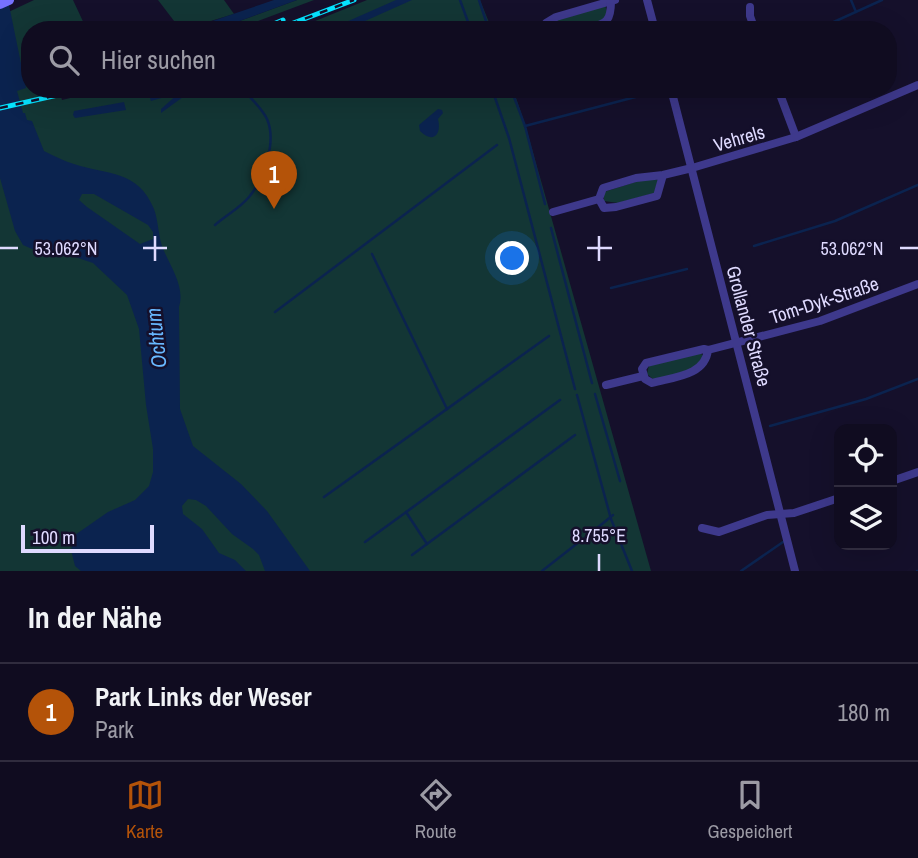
<!DOCTYPE html>
<html lang="de">
<head>
<meta charset="utf-8">
<style>
  :root { --surface:#100c20; --page:#191529; --text:#f1f3f6; --muted:#9c9ba5; --line:#302c3e; --accent:#b45309 }
  body { margin:0; font-family:"Archivo Narrow",sans-serif; background:var(--page); color:var(--text) }
  .controls { position:absolute; right:21px; bottom:21px; display:grid; overflow:hidden; border-radius:14px; box-shadow:0 7px 28px #0002 }
  .controls button { width:63px; height:63px; display:grid; place-items:center; padding:0; border:0; border-bottom:2px solid var(--line); background:var(--surface); color:var(--text); font:35px sans-serif }
  .scale { position:absolute; left:21px; bottom:18px; width:133px; box-sizing:border-box; padding-left:7px; border:4px solid #dfdaff; border-top:0; font-size:19px; line-height:24px; white-space:nowrap; color:#dfdaff; -webkit-text-stroke:5px #15102b; paint-order:stroke }
  .you { position:absolute; left:513px; top:259px; width:24px; height:24px; margin:-18px; border:5px solid #fff; border-radius:50%; background:#1a73e8; box-shadow:0 0 0 10px #1a73e833 }
  .badge { display:grid; place-items:center; width:46px; height:46px; border-radius:50%; background:var(--accent); color:#fff; font-size:23px; font-weight:700 }
  .pin { position:absolute; translate:-50% -58px; filter:drop-shadow(0 2px 4px #0008) }
  .pin::after { content:''; position:absolute; top:37px; width:24px; height:21px; background:inherit; clip-path:polygon(0 0,100% 0,50% 100%) }
  .list { margin:0; padding:0; list-style:none }
  h2 { display:flex; justify-content:space-between; align-items:center; height:91px; margin:0; padding:0 28px; font-size:30px }
  h2 small { font-size:23px; font-weight:400; color:var(--muted) }
  .list li { display:grid; grid-template-columns:46px 1fr auto; gap:21px; align-items:center; box-sizing:border-box; height:98px; padding:0 28px; border-top:2px solid var(--line) }
  .list b { display:block; font-size:26px; white-space:nowrap }
  .list p { margin:0; font-size:23px; white-space:nowrap; color:var(--muted) }
  .list em { font-size:23px; font-style:normal; color:var(--muted) }
  .icon { flex:none; width:38px; height:38px; fill:none; stroke:currentColor; stroke-width:2; stroke-linecap:round; stroke-linejoin:round }
  .map { position:relative; flex:none; width:918px; height:571px; overflow:hidden }
  .search { position:absolute; background:var(--surface); box-shadow:0 7px 28px #0002; left:21px; right:21px; top:21px; height:77px; display:flex; align-items:center; gap:18px; box-sizing:border-box; padding:0 24px; border-radius:28px; color:var(--muted); font-size:26px }
  .sheet { height:189px; background:var(--surface) }
  nav { display:flex; justify-content:space-around; align-items:center; box-sizing:border-box; height:98px; border-top:2px solid var(--line); background:var(--surface); font-size:19px; color:var(--muted) }
  nav a { display:grid; justify-items:center; gap:4px }
  nav .on { color:var(--accent) }
  .map>svg:first-child { display:block }
  .green { fill:#133635 }
  .water { fill:#0b234f; fill-rule:evenodd }
  .lines { fill:none; stroke-linecap:round; stroke-linejoin:round }
  .stream { stroke:#0b234f; stroke-width:2.5 }
  .street { stroke:#3e398c; stroke-width:8 }
  .secondary { stroke:#7671ff; stroke-width:10 }
  .rail-casing { stroke:#06e3ff; stroke-width:5 }
  .rail { stroke:#15102b; stroke-width:2.5; stroke-dasharray:8; stroke-linecap:butt }
  .ticks { fill:none; stroke:#dfdaff; stroke-width:2.5 }
  .labels { text-anchor:middle; dominant-baseline:central; stroke-width:5; stroke-linejoin:round; paint-order:stroke }
  .street-label { font-size:19px; fill:#dfdaff; stroke:#15102b }
  .water-label { font-size:21px; font-style:italic; fill:#68b8ff; stroke:#15102b }
  .ticks-label { font-size:18px; text-anchor:middle; fill:#dfdaff; stroke:#15102b; stroke-width:5; stroke-linejoin:round; paint-order:stroke }
</style>
</head>
<body>
<div class="map">
<svg width="918" height="571" viewBox="0 0 918 571">
  <rect width="100%" height="100%" fill="#15102b"/>
  <g class="green">
    <polygon points="34,0 73,0 87,30 30,30 30,89 59,89 62,100 107,89 513,89 525,124 651,571 0,571 0,16"/>
    <polygon points="158,0 224,0 234,14 181,30"/>
    <polygon points="297,0 314,0 234,30 215,30"/>
    <polygon points="367,0 480,0 492,30 293,30"/>
    <path d="M605,5L608,15C592,30 571,30 551,30L552,21Z"/>
    <polygon points="648,178 658,180 654,193 618,203 604,201 604,192"/>
    <polygon points="699,353 703,355 704,360 690,370 654,380 647,374 649,365"/>
  </g>
  <g class="water">
    <path d="M0,0H8L26,88L17,91L23,113H25L27,120L32,121L44,151C54,156 64,161 74,164C108,175 138,170 154,209C159,223 158,238 164,251C172,269 185,288 179,307L180,409L193,446L241,484L267,511L310,571H265L259,555L253,549L232,534L206,506L196,500L188,499L182,506L183,514L202,529L219,553L235,560L246,571H81L75,566L71,550L75,535L108,512L135,500L149,486L153,472V449L146,405L139,329L127,295L93,263L75,257L39,252L23,245L15,231L0,178ZM82,194H94L148,225L153,232V239L140,244L87,207L79,200Z"/>
    <polygon points="274,0 297,0 215,30 186,30"/>
    <polygon points="396,0 412,0 345,30 328,30"/>
    <polygon points="158,89 194,89 161,113 161,109 179,93 151,101 148,92"/>
    <polygon points="124,102 126,110 75,118 73,115 74,111"/>
    <path d="M438,109L442,110L443,113L438,119C442,135 433,144 420,131L419,125Z"/>
  </g>
  <g class="lines">
    <g class="stream">
      <polyline points="460,0 471,30"/>
      <polyline points="479,0 486,21"/>
      <polyline points="851,0 856,12"/>
      <polyline points="816,30 882,0"/>
      <polyline points="492,89 509,138 575,389"/>
      <polyline points="511,89 525,126 545,204"/>
      <polyline points="525,126 662,90"/>
      <path d="M215,225C225,216 240,208 249,197C264,179 277,142 267,119C262,108 251,99 243,89"/>
      <polyline points="551,228 592,383"/>
      <polyline points="754,246 835,221 918,185"/>
      <polyline points="372,254 447,409"/>
      <polyline points="611,288 687,269"/>
      <polyline points="275,312 497,145"/>
      <polyline points="595,394 620,481"/>
      <polyline points="577,395 611,519 632,571"/>
      <polyline points="770,426 866,399 918,379"/>
      <polyline points="324,497 549,336"/>
      <polyline points="406,512 427,544"/>
      <polyline points="585,538 613,515"/>
      <polyline points="365,542 560,400"/>
      <polyline points="412,555 575,435"/>
      <polyline points="542,571 579,542"/>
      <polyline points="741,571 783,542"/>
      <polyline points="917,571 918,571"/>
    </g>
    <g class="street">
      <polyline points="647,0 655,30"/>
      <polyline points="750,7 750,16 755,30"/>
      <polyline points="544,30 546,23 556,17 615,0"/>
      <path d="M585,30C605,23 611,24 611,1"/>
      <polyline points="671,89 795,571"/>
      <polyline points="778,89 796,137"/>
      <polyline points="663,175 657,196 616,207 604,208 599,199 603,188 636,178 663,175 692,168 796,137 918,85"/>
      <polyline points="553,212 599,199"/>
      <path d="M708,350C705,376 673,377 652,383L645,379L642,369L646,363L704,349L708,350L820,321L918,284"/>
      <polyline points="606,385 643,376"/>
      <polyline points="892,481 918,472"/>
      <polyline points="702,528 719,532 767,515 794,513 839,498"/>
    </g>
    <polyline class="secondary" points="0,4 9,0"/>
    <g class="rail-casing">
      <g id="rail">
        <polyline points="259,30 283,20"/>
        <polyline points="275,30 354,0"/>
        <polyline points="0,108 84,89"/>
      </g>
    </g>
    <use href="#rail" class="rail"/>
  </g>
  <path class="ticks" d="M155,236V261M599,236V261M0,248H18M143,248H167M587,248H612M900,248H918M599,554V571"/>
  <g class="labels">
    <g class="street-label">
      <text transform="translate(739 138) rotate(-16)">Vehrels</text>
      <text transform="translate(824 300) rotate(-18)">Tom-Dyk-Straße</text>
      <text transform="translate(749 326) rotate(75)">Grollander Straße</text>
    </g>
    <g class="water-label">
      <text transform="translate(156 338) rotate(-96)">Ochtum</text>
    </g>
  </g>
  <g class="ticks-label">
    <text x="66" y="255">53.062°N</text>
    <text x="852" y="255">53.062°N</text>
    <text x="599" y="542">8.755°E</text>
  </g>
</svg>
<div class="controls">
<button><svg class="icon" aria-label="locate" viewBox="0 0 24 24"><circle cx="12" cy="12" r="6"/><path d="M12 2v4M12 18v4M2 12h4M18 12h4"/></svg></button>
<button><svg class="icon" aria-label="layers" viewBox="0 0 24 24"><path d="M12 4l9 5-9 5-9-5zM3 14l9 5 9-5"/></svg></button>
</div>
<div class="scale">100 m</div>
<div class="you"></div>
<div class="pin badge" style="left:274px;top:209px">1</div>
<div class="search"><svg class="icon" aria-label="search" viewBox="0 0 24 24"><circle cx="10" cy="10" r="6"/><path d="M15 15l6 6"/></svg>Hier suchen</div>
</div>
<section class="sheet">
<h2>In der Nähe<small></small></h2>
<ul class="list">
<li><span class="badge">1</span><div><b>Park Links der Weser</b><p>Park</p></div><em>180 m</em></li>
</ul>
</section>
<nav>
<a class="on"><svg class="icon" aria-label="map" viewBox="0 0 24 24"><path d="M3 6l6-2 6 2 6-2v14l-6 2-6-2-6 2zM9 4v14M15 6v14"/></svg>Karte</a>
<a><svg class="icon" aria-label="directions" viewBox="0 0 24 24"><path d="M12 3l9 9-9 9-9-9zM9 14v-3h6M13 9l2 2-2 2"/></svg>Route</a>
<a><svg class="icon" aria-label="saved" viewBox="0 0 24 24"><path d="M7 4h10v16l-5-4-5 4z"/></svg>Gespeichert</a>
</nav>
</body>
</html>
